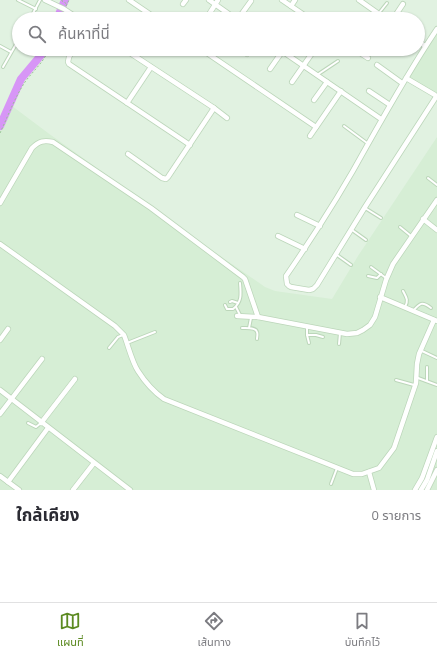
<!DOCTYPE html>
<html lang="th">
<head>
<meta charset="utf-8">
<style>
  :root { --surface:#fff; --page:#f7f7f7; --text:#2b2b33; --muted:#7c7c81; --line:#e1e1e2; --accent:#5c8a21 }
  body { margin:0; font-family:"Open Sans","Noto Sans Thai",sans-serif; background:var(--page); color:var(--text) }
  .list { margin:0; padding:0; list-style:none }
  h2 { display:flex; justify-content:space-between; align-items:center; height:52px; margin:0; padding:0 16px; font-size:17px }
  h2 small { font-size:13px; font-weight:400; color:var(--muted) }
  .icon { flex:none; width:22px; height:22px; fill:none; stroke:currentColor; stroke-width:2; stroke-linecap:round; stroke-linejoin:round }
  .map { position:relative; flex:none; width:437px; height:490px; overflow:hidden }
  .search { position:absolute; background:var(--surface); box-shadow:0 1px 3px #0004; left:12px; right:12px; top:12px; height:44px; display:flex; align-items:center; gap:10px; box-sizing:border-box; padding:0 14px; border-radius:22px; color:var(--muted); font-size:15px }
  .sheet { height:112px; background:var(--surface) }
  nav { display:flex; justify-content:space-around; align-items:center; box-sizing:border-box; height:56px; border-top:1px solid var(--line); background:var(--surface); font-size:11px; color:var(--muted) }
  nav a { display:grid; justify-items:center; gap:2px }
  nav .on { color:var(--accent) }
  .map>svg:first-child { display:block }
  .residential { fill:#d6eed5 }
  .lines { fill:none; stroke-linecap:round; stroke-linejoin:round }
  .river { stroke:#d796f6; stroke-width:8 }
  .service-casing { stroke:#bcd6ba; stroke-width:4 }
  .minor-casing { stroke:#bcd6ba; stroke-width:6 }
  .path { stroke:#97c193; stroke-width:1; stroke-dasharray:2 2; stroke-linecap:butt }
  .service { stroke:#fff; stroke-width:2 }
  .minor { stroke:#fff; stroke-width:4.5 }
</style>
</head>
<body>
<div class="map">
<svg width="437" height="490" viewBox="0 0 437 490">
  <rect width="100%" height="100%" fill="#e1f2e1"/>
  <g class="residential">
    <polygon points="437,30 437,100 406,78"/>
    <polygon points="12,106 48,133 203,244 265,287 275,291 332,299 358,256 437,137 437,490 0,490 0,132"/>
  </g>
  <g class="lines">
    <g class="river">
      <polyline points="57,19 65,0"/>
      <polyline points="0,126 21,79 42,54 44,49"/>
    </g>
    <g class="service-casing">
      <g id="service">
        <polyline points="18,0 36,9"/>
        <polyline points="379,13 387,3"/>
        <polyline points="30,19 40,0"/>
        <polyline points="0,46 11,52"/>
        <polyline points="3,67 19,39"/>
        <polyline points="317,75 338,61"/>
        <polyline points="344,126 367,143"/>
        <polyline points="428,178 437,185"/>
        <polyline points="365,208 381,218"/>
        <polyline points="400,227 411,236"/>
        <polyline points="352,230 366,240"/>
        <polyline points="337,255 351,265"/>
        <polyline points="371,267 386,278"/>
        <polyline points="368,276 377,278 381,274"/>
        <path d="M403,291C406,297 409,300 405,307"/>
        <polyline points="230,302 232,301 238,303"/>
        <path d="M225,305L227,309H233C242,302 241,294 240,283"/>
        <polyline points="236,307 240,315"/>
        <path d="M413,311C420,303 422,301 431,308"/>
        <polyline points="307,327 307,335 309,343"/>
        <path d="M242,328C246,328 256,327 257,332C258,334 257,337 257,339"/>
        <polyline points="249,328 251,318"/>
        <polyline points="307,335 316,335 323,337"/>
        <polyline points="127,343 155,332"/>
        <polyline points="339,344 340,333"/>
        <polyline points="109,348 118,337 123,335"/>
        <polyline points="422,351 437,358"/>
        <polyline points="418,378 437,385"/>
        <polyline points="396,380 414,385"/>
        <polyline points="427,381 427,367"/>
        <polyline points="28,423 36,427 41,423"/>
        <polyline points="331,484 337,468"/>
      </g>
    </g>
    <g class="minor-casing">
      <g id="minor">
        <polyline points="45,0 64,9 79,19"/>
        <polyline points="129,0 157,19"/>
        <polyline points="209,0 236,19"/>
        <polyline points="282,0 310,19"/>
        <polyline points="359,0 386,19"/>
        <polyline points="183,4 186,0"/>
        <polyline points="291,6 295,0"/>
        <polyline points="206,19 218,0"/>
        <polyline points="238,19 251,1"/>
        <polyline points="271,19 273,17"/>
        <polyline points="393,19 403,4"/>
        <polyline points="418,41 425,46"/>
        <polyline points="74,49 69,57 68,62 69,64 190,145"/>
        <polyline points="124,49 214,108 168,177 166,179 162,178 128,154"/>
        <polyline points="201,49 316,127"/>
        <polyline points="279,49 381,119"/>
        <polyline points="354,49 368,58"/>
        <polyline points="247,54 250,49"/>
        <polyline points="377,65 402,83"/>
        <polyline points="270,69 284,49"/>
        <path d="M406,78L435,95L436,97L365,207L317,285L313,289L309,290L291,287L289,286L287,284L286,276C315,234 343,190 368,144C390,105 412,66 437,29"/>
        <polyline points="292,82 315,49"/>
        <polyline points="369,91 390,105"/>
        <polyline points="314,100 327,82"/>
        <polyline points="127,103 151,67"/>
        <polyline points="214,108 227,118"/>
        <polyline points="310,136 341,91"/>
        <path d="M0,203L32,148C39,141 44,140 53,142L151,208L243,277L245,279L258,317"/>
        <polyline points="297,215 320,226"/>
        <polyline points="423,219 437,230"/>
        <polyline points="278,236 305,249"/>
        <path d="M0,244L115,326L124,335C128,345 132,362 138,371C145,382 154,392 164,399L353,474H362L379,468L394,448L416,383L417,364L419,354L434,320"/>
        <polyline points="380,297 437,321"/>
        <polyline points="237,316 258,317 347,334 357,333 363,330 370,325 375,317 386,280 393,264 437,200"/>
        <polyline points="0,340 8,329"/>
        <polyline points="0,390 130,490"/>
        <polyline points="0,414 42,359"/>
        <polyline points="41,423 75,379"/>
        <polyline points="369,472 374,490"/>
        <polyline points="0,476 19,490"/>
        <polyline points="8,482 48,428"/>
        <polyline points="73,490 94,463"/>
        <polyline points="415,490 422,478 437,437"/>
        <polyline points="421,490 427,480 437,451"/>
        <polyline points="427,490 437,470"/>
      </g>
    </g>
    <g class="path">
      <polyline points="62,0 62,1 67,4"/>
      <polyline points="66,6 69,0"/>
      <polyline points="60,19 61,14"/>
      <path d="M0,133C8,116 15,97 25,82C33,71 44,62 49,49"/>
    </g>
    <use href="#service" class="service"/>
    <use href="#minor" class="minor"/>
  </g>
</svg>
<div class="search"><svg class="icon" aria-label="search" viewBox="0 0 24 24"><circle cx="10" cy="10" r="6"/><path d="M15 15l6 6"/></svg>ค้นหาที่นี่</div>
</div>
<section class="sheet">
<h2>ใกล้เคียง<small>0 รายการ</small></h2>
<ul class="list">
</ul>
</section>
<nav>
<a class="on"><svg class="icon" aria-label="map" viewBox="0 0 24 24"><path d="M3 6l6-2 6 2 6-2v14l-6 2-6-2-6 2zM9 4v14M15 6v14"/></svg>แผนที่</a>
<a><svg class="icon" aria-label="directions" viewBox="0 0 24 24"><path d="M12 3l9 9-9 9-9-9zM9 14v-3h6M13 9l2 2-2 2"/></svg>เส้นทาง</a>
<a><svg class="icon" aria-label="saved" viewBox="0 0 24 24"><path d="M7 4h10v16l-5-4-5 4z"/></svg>บันทึกไว้</a>
</nav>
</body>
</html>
